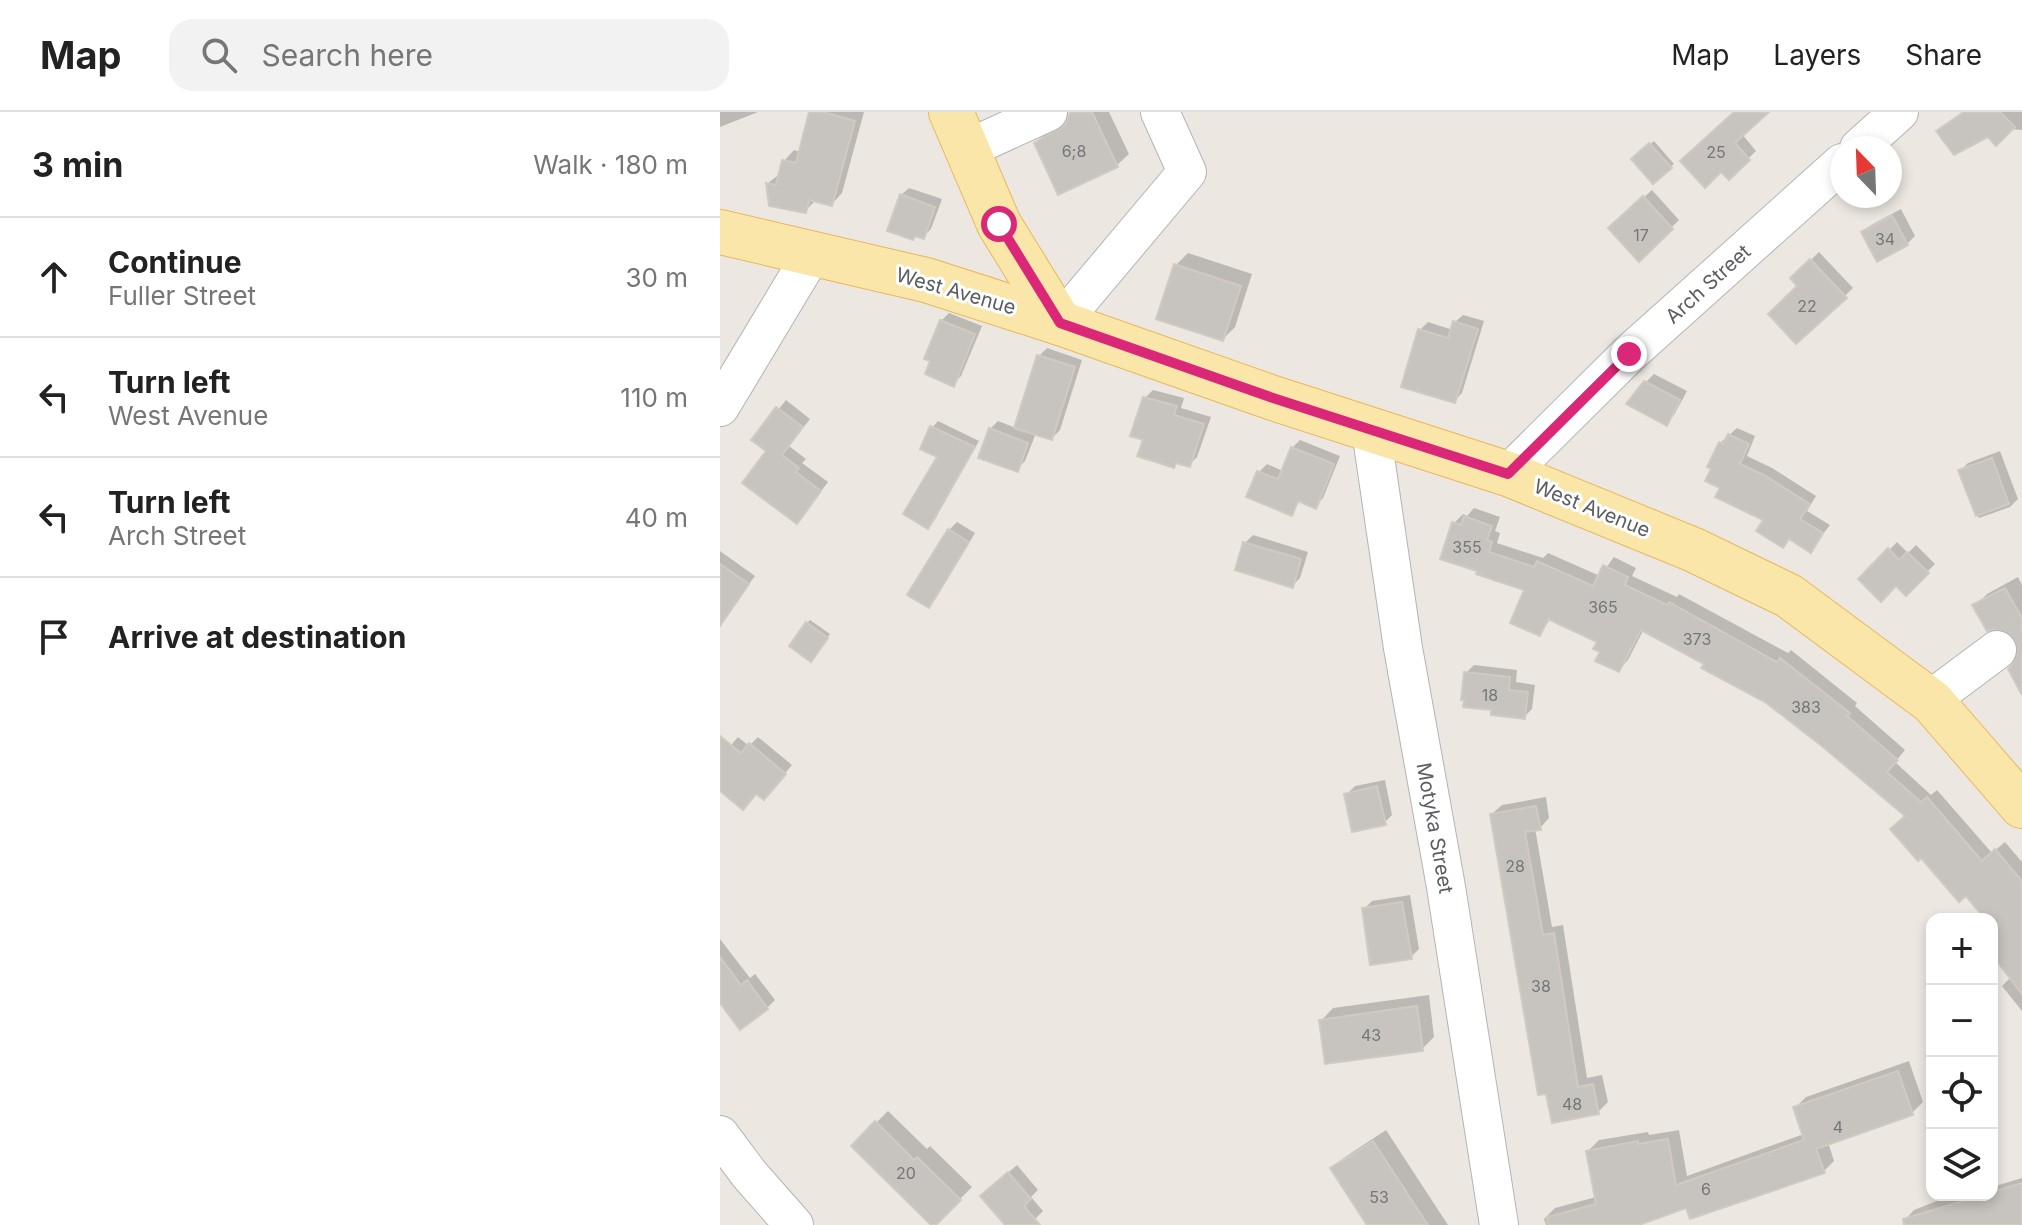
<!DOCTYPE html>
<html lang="en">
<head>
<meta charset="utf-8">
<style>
  :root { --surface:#fff; --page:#f2f2f2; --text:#222; --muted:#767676; --line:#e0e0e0 }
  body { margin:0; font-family:Inter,sans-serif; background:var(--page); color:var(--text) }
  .controls { position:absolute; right:24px; bottom:24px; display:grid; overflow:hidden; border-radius:16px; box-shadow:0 4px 12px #0003 }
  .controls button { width:72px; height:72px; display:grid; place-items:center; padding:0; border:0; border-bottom:2px solid var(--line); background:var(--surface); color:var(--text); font:40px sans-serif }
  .compass { position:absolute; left:1110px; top:24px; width:72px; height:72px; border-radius:50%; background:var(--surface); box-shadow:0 4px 12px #0003; rotate:337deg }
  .stop { position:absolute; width:24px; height:24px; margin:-18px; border:6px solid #db2777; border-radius:50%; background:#fff }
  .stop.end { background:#db2777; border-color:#fff; box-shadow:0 2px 8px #0008 }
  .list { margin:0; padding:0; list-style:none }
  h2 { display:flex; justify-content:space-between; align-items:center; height:104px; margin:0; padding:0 32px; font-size:34px }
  h2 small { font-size:26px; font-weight:400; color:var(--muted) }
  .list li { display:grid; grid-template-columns:52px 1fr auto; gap:24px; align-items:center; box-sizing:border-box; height:120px; padding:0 32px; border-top:2px solid var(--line) }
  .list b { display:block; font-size:30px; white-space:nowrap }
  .list p { margin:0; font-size:26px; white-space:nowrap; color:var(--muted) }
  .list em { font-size:26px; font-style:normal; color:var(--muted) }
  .icon { flex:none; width:44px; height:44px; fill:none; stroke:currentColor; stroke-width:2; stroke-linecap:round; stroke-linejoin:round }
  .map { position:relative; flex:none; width:1302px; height:1113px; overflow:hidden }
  header { display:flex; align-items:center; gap:48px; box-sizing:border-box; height:112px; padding:0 40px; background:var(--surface); border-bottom:2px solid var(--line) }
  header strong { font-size:38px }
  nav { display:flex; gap:44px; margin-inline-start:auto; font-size:28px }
  .search { width:560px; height:72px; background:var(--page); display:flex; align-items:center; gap:20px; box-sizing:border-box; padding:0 28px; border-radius:24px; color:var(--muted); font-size:30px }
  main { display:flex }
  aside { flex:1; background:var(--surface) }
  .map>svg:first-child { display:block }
  .shadow { fill:#0003 }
  .building { fill:#c7c3be; stroke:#d0cac0; stroke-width:2 }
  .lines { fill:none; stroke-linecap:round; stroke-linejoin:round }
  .minor-tunnel { stroke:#c8c5c1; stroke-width:38; stroke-dasharray:38 19; stroke-linecap:butt }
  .minor-casing { stroke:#b2b4b8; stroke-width:40 }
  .major-casing { stroke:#e8b75d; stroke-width:46 }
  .minor { stroke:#fff; stroke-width:38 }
  .major { stroke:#fae6a8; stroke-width:44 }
  .route { stroke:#db2777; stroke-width:10 }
  .labels { text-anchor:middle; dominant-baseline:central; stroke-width:6; stroke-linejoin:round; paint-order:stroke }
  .number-label { font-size:16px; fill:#757678 }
  .street-label { font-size:20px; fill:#5a5d61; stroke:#fff }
</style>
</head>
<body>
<header>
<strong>Map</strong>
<div class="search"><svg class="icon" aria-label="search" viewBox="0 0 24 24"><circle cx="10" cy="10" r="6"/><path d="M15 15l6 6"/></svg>Search here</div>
<nav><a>Map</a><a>Layers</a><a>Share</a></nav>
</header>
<main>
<aside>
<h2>3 min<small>Walk · 180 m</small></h2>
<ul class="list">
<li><svg class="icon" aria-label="ahead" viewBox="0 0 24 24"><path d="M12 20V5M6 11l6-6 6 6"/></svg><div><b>Continue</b><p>Fuller Street</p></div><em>30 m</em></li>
<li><svg class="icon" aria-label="left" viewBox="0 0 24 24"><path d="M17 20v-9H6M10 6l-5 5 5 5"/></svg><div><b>Turn left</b><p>West Avenue</p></div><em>110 m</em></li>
<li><svg class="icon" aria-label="left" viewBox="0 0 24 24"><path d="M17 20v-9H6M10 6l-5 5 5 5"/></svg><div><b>Turn left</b><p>Arch Street</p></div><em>40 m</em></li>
<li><svg class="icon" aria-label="arrive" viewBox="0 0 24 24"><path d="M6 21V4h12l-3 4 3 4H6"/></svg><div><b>Arrive at destination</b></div></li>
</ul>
</aside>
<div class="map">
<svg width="1302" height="1113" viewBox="0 0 1302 1113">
  <rect width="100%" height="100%" fill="#ece8e1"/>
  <g class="shadow">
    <polygon points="0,0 38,0 0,15"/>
    <polygon points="98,0 144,0 122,81 112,92 96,88 85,99 51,92 48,71 61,61 64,49 74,38 87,42"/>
    <polygon points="358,0 389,0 409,42 396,54 316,31 328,19 348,10"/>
    <polygon points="1016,0 1046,0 1022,22 1036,39 1009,65"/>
    <polygon points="1242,0 1302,0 1302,18 1290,17 1268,23 1219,19"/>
    <polygon points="934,29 954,52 933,70 914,47"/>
    <polygon points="189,76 222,87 211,117 203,125 181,83"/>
    <polygon points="932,78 959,108 919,147 899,108"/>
    <polygon points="1181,97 1195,124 1187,132 1143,121 1151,113"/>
    <polygon points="1099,140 1133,176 1077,230 1080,174 1072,166"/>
    <polygon points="468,141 532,162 515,215 503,227 456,153"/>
    <polygon points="229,201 262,214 241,264 233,272 221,209"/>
    <polygon points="743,203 764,209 742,281 734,289 700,218 708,210 733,218 735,210"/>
    <polygon points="327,236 362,248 340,318 332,326 316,321 305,349 297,357 270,317 278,309 296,316 319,244"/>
    <polygon points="934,262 967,279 954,303 947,311 926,270"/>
    <polygon points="433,278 464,286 461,296 491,305 477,345 469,353 458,349 453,354 425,327 425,286"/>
    <polygon points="66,288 90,307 69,334 86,347 82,351 108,370 84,402 49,339 34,328"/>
    <polygon points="218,309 259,329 214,409 208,415 220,344 212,316"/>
    <polygon points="1017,316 1035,324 1027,344 1052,356 1096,384 1087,399 1110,413 1091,438 1071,426 1063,434 1046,407 1002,375 1000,331"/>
    <polygon points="580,328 620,344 603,386 595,394 581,388 571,401 539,360 547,352 563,359 572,336"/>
    <polygon points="1280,339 1298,387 1290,395 1259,406 1240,359 1248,351"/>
    <polygon points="754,396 780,405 775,419 780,421 777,431 823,446 828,441 880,464 894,445 916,456 912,464 957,485 959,482 1068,541 1071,538 1137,591 1135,594 1185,638 1175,650 1211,683 1217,678 1272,741 1285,730 1302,750 1302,899 1282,874 1291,865 1272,840 1272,807 1268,807 1187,704 1104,633 1046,589 986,551 924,517 908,548 899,557 882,539 880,529 831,506 820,522 807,477 734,411 743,402 747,404"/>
    <polygon points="237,410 255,421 216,486 208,493 190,482 229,418"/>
    <polygon points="533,423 588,440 580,466 572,474 525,431"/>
    <polygon points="1177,430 1188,441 1196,433 1215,452 1186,481 1176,472 1141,467"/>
    <polygon points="0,439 35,464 3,506 0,504"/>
    <polygon points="1298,465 1302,473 1302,579 1301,534 1297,524 1255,494 1267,482"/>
    <polygon points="90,508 110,522 94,544 87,511"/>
    <polygon points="754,553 797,558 796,570 815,573 812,597 804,605 746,587 746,561"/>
    <polygon points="18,625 29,634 38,625 72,653 51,678 37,680 0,677 0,646"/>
    <polygon points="665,668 672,703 664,711 627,682 635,674"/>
    <polygon points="826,685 829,706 820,716 815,716 832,815 843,813 867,966 882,963 888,990 878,1000 833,1009 772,702 782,693"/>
    <polygon points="690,783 699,837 691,845 644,797 652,789"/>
    <polygon points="0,827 30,866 35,862 55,888 47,896 0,888"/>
    <polygon points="709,883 714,925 702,937 601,909 613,896"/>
    <polygon points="1189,949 1203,990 1192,1001 1108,1030 1114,1049 1104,1059 968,1093 908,1113 826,1113 824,1107 835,1096 876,1085 868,1039 879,1028 928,1020 929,1023 959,1018 967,1064 1084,1022 1075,996 1086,985"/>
    <polygon points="168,999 207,1037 210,1034 252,1075 214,1113 133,1034"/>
    <polygon points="666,1018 728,1113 650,1113 613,1057 625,1045"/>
    <polygon points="297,1053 318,1078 311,1085 323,1099 309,1113 288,1113 271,1076"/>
    <polygon points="1302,1066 1302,1113 1185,1113 1184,1109 1194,1098 1227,1085 1229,1087 1244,1083 1272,1083 1272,1075"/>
  </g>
  <g class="building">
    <polygon points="89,0 103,0 135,9 112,94 89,88 86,101 49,94 46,71 56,73 62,48 76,51"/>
    <polygon points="350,0 372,0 398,55 338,83 314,31 345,13"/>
    <polygon points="1014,0 1049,0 1015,31 1030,48 1009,68 1001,60 985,76 960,49"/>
    <polygon points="1244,0 1280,0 1295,15 1276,34 1268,25 1234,43 1216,19"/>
    <polygon points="929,31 952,56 933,72 911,47"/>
    <polygon points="180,82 215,95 204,127 195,124 193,128 167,119"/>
    <polygon points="923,84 953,117 919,150 888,116"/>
    <polygon points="1172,103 1188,133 1157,150 1141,120"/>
    <polygon points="1090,147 1127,186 1076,232 1048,202 1077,174 1070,166"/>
    <polygon points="454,152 521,174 503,229 436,207"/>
    <polygon points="220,208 255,222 234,275 205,262 210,249 204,247"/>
    <polygon points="733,209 758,217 735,291 681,275 698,217 728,226"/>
    <polygon points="317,243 355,255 332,328 294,316"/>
    <polygon points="924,269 960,288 947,314 906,292"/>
    <polygon points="423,285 457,294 454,303 484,312 470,355 456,351 454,356 417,344 423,328 410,324"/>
    <polygon points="56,295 83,315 62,343 79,356 76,360 101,379 77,412 22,371 46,339 31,328"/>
    <polygon points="210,314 255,335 208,417 183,402 217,345 200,337"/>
    <polygon points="269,316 308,331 298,360 258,346"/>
    <polygon points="1008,322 1029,332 1020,352 1044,363 1090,392 1080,407 1103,421 1091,441 1069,427 1063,436 1036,419 1043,408 995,385 1000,376 985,369 991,357 987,355 999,330 1003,332"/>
    <polygon points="571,335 614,352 596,397 578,389 572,404 526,385 537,359 558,367"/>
    <polygon points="1272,346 1289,392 1256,404 1238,358"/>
    <polygon points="744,404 772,414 767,428 772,430 769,440 814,455 817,449 873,474 883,453 908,465 905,473 947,493 949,490 1057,550 1060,546 1130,601 1127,604 1178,648 1167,660 1201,690 1207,685 1262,749 1275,737 1302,769 1302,882 1272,843 1272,807 1265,807 1246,784 1239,790 1201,746 1198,749 1170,717 1185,704 1103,635 1045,590 981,556 984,552 921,518 899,560 875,549 880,540 873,537 877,530 828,507 820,524 790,511 804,478 756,462 757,459 720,447 732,410 741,413"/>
    <polygon points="228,417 249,430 209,496 187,483"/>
    <polygon points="523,430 581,447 573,476 515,458"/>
    <polygon points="1168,436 1179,448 1187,440 1209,461 1186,484 1176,474 1161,490 1138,467"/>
    <polygon points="0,452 29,472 0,514"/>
    <polygon points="1285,476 1302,506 1302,583 1288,557 1297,546 1299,535 1295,526 1285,518 1275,516 1267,519 1252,493"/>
    <polygon points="86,510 108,526 91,550 69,534"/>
    <polygon points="744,560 790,565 789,578 808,580 805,607 771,603 771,598 743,595 744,588 741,588"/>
    <polygon points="0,624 21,641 29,631 66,662 44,688 36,682 23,698 0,679"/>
    <polygon points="657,674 666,713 632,720 624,682"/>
    <polygon points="816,694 821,718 805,720 823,823 834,821 858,975 873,972 879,1002 832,1011 826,982 818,983 770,702"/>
    <polygon points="682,790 692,847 650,853 642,796"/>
    <polygon points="0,845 21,873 27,868 48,897 20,918 0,891"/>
    <polygon points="697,894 703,939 605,952 599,908"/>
    <polygon points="1178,959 1193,1003 1096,1037 1105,1061 970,1107 966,1096 919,1113 828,1113 827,1105 876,1092 866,1039 918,1029 918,1032 948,1027 956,1073 1084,1028 1073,995"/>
    <polygon points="155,1009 194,1048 197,1045 241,1088 216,1113 211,1113 131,1034"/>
    <polygon points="653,1029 708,1113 647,1113 610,1056"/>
    <polygon points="288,1060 311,1087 304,1094 320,1113 285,1113 260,1084"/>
    <polygon points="1302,1071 1302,1113 1184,1113 1183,1107 1263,1083 1272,1083 1272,1080"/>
  </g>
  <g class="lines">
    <polyline class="minor-tunnel" points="1277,538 1302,520"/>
    <g class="minor-casing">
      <g id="minor">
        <polyline points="1139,36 1179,0"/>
        <polyline points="247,37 328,0"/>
        <polyline points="340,211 467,60 440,0"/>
        <polyline points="0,295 92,142"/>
        <polyline points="651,318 683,536 726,775 779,1113"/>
        <polyline points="788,362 909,242 1122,51"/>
        <polyline points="1210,588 1277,538"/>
        <polyline points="0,1023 29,1062 74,1113"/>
      </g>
    </g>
    <g class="major-casing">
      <g id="major">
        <polyline points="231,0 279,112 340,211"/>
        <polyline points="0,120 206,168 340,211 553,286 788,362 974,438 1069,484 1212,590 1302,694"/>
      </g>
    </g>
    <use href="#minor" class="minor"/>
    <use href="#major" class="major"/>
  </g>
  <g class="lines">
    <polyline class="route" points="279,112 340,211 553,286 788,362 909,242"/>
  </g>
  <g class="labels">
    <g class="number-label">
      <text x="354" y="39">6;8</text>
      <text x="996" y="40">25</text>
      <text x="921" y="123">17</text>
      <text x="1165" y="127">34</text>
      <text x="1087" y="194">22</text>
      <text x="747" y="435">355</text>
      <text x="883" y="495">365</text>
      <text x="977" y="527">373</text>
      <text x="770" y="583">18</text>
      <text x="1086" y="595">383</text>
      <text x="795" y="754">28</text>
      <text x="821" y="874">38</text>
      <text x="651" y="923">43</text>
      <text x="852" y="992">48</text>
      <text x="1118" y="1015">4</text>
      <text x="186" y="1061">20</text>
      <text x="986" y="1077">6</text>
      <text x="659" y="1085">53</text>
    </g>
    <g class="street-label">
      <text transform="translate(988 172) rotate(-42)">Arch Street</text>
      <text transform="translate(236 179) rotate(16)">West Avenue</text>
      <text transform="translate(872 396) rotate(22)">West Avenue</text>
      <text transform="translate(715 716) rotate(80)">Motyka Street</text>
    </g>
  </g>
</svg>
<div class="controls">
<button>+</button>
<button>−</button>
<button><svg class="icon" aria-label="locate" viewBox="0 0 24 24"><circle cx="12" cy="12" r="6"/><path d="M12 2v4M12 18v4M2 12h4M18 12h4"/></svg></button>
<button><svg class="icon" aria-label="layers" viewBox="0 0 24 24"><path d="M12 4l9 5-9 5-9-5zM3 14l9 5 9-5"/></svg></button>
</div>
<svg class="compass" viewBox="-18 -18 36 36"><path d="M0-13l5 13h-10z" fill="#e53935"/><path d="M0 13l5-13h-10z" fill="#767676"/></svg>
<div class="stop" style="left:279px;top:112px"></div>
<div class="stop end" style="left:909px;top:242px"></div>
</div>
</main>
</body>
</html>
